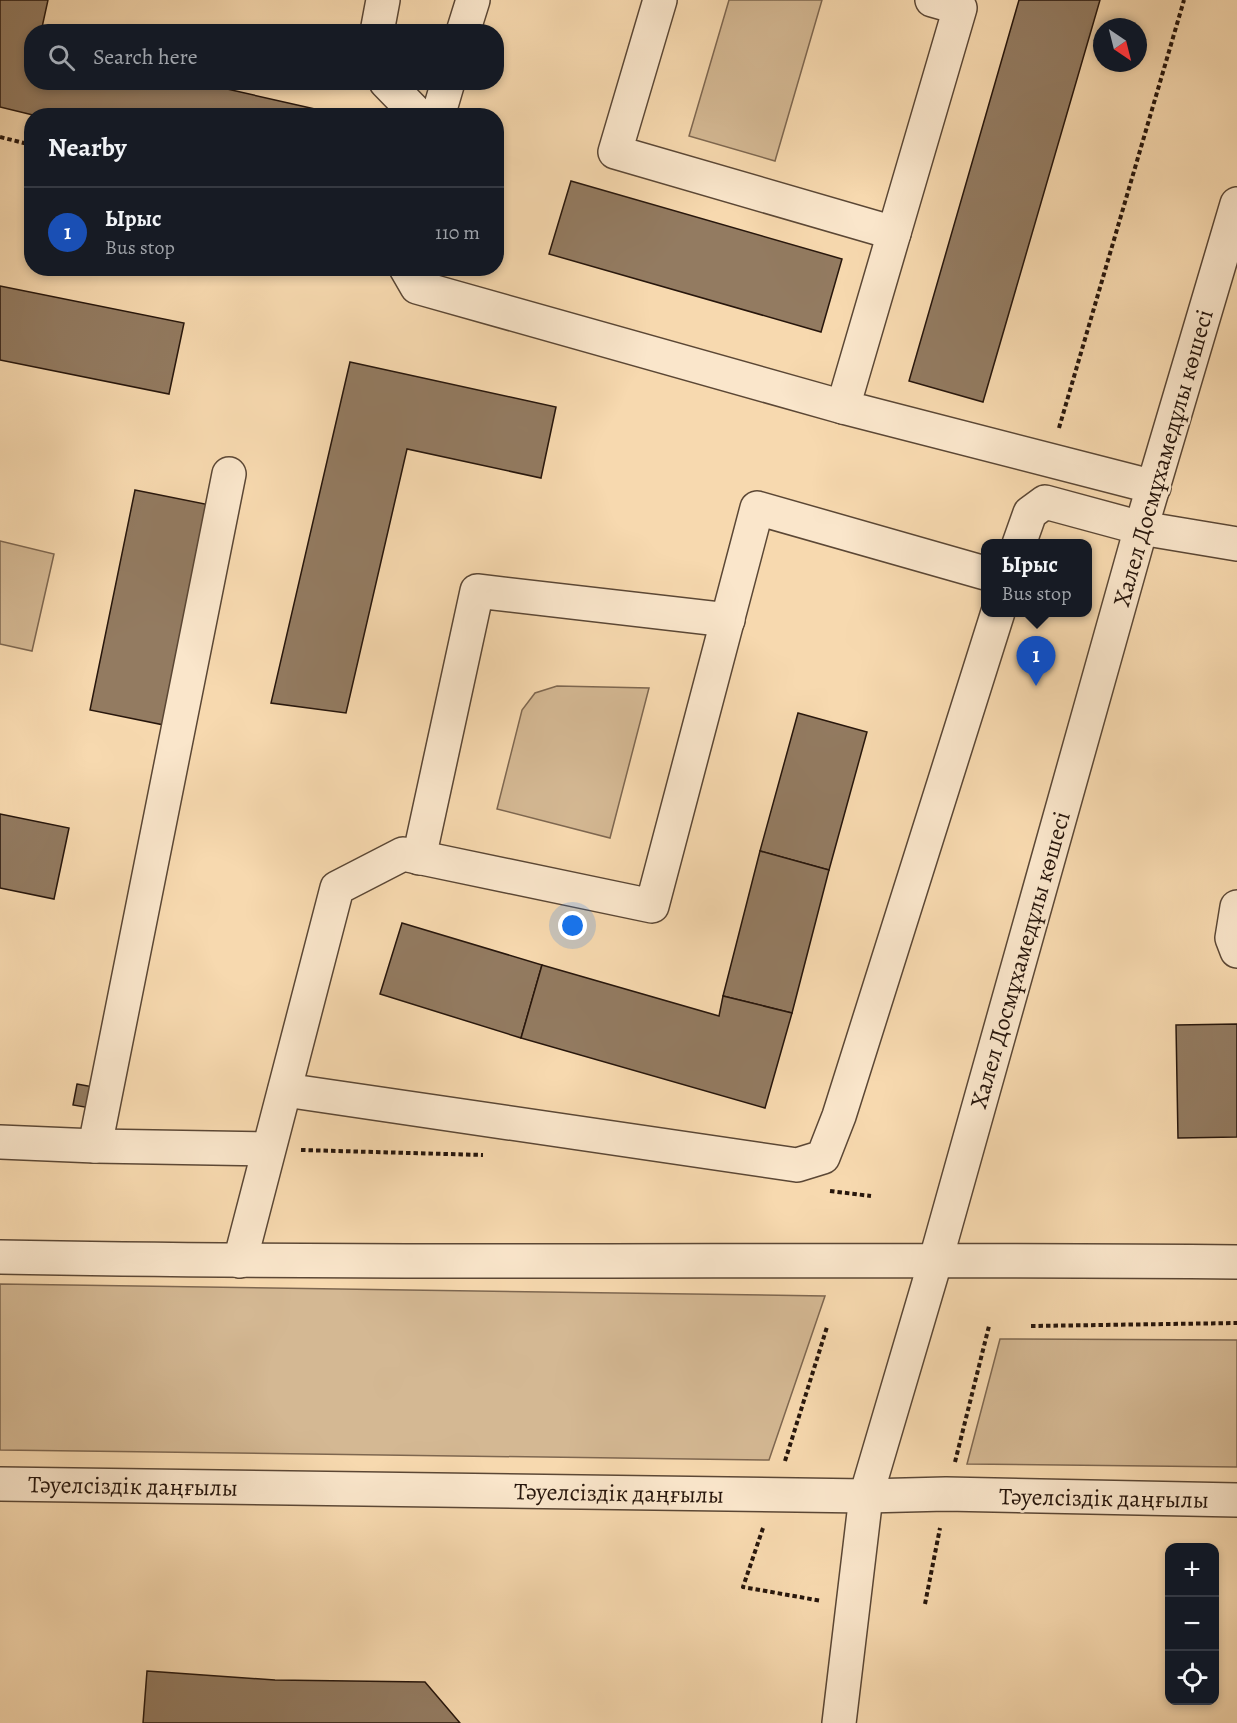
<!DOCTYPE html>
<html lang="en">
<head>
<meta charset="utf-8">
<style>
  :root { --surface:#171b24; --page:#20242c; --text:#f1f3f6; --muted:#9ea1a6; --line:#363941; --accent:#8c9099 }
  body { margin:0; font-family:Alegreya,serif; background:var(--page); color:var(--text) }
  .controls { position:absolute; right:18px; bottom:18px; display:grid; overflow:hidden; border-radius:12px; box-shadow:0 3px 9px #0003 }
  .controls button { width:54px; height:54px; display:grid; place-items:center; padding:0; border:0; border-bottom:2px solid var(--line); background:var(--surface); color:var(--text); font:30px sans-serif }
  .compass { position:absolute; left:1093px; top:18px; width:54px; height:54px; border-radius:50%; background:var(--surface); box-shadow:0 3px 9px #0003; rotate:145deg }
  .you { position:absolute; left:573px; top:926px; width:21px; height:21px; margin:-15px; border:4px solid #fff; border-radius:50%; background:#1a73e8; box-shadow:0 0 0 9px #1a73e833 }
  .badge { display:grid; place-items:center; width:39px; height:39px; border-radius:50%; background:var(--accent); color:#fff; font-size:20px; font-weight:700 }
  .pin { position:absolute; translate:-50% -50px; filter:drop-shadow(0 2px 3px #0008) }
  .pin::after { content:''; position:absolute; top:32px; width:21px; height:18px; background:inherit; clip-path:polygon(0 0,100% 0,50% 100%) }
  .popup { position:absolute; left:981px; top:539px; width:111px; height:78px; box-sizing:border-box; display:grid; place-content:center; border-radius:12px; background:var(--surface); filter:drop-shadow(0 2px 4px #0005); font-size:20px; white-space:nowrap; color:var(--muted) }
  .popup b { font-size:22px; color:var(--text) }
  .popup::after { content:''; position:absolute; left:50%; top:100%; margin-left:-12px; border:12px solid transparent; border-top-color:var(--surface) }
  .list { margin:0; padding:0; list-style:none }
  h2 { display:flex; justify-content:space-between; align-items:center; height:78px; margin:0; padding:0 24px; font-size:26px }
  h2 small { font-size:20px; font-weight:400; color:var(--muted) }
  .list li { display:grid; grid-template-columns:39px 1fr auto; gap:18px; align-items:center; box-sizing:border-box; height:90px; padding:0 24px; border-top:2px solid var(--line) }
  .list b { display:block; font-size:22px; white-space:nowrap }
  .list p { margin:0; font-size:20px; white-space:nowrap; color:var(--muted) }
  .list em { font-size:20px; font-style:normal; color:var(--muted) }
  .icon { flex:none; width:33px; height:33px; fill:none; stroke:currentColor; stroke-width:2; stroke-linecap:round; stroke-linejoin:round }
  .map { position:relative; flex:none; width:1237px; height:1723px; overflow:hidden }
  .search { position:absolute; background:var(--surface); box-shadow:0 3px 9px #0003; left:24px; top:24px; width:480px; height:66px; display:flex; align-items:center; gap:15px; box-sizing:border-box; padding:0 21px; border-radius:24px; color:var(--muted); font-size:22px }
  .panel { position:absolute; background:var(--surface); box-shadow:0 3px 9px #0003; left:24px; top:108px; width:480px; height:168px; border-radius:24px }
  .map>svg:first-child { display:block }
  .green { fill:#d4b893; stroke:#7e6750; stroke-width:1.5 }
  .building { fill:#937b61; stroke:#27160c; stroke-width:1.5 }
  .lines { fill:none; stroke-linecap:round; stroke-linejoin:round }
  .minor-casing { stroke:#5b4735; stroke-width:36 }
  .path { stroke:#27160c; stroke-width:4; stroke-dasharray:4.5 3; stroke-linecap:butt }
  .minor { stroke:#fae6cb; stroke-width:33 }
  .labels { text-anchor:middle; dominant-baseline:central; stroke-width:5; stroke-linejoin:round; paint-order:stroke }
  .street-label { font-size:24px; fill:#27160c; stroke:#fae6cb }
</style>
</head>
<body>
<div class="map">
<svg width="1237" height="1723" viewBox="0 0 1237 1723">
  <rect width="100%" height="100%" fill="#f7d9af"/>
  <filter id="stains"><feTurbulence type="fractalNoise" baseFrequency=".00333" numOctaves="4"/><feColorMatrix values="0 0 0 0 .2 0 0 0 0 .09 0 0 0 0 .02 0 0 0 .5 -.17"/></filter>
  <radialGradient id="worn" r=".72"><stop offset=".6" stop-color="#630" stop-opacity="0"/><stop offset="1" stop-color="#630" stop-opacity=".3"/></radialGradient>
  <g class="green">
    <polygon points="729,0 822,0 775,161 689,136"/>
    <polygon points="0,541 54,554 32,651 0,644"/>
    <polygon points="557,686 649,688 610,838 497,809 522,710 535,693"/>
    <polygon points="0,1284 825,1296 769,1460 0,1450"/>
    <polygon points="1000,1339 1237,1340 1237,1467 967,1464"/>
  </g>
  <g class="building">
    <polygon points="0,0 48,0 41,32 32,32 32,82 196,82 346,116 37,116 0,107"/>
    <polygon points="1019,0 1100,0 983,402 909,381"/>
    <polygon points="571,181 842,259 821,332 549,254"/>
    <polygon points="0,286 184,323 169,394 0,360"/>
    <polygon points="350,362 556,407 541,478 407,449 346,713 271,703"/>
    <polygon points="135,490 210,505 164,725 90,710"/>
    <polygon points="798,713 867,732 829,870 760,851"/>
    <polygon points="0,814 69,828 54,899 0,888"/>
    <polygon points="760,851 829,870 792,1013 723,996"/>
    <polygon points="402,923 542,965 521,1038 380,994"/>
    <polygon points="542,965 719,1016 723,996 792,1013 765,1108 521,1038"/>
    <polygon points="1237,1024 1237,1137 1178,1138 1176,1025"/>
    <polygon points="77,1084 99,1088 96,1109 73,1105"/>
    <polygon points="147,1671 275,1680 425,1682 460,1723 143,1723"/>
  </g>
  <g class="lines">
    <g class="minor-casing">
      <g id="minor">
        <polyline points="660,0 615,152 894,233 960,8 932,0"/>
        <polyline points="377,32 383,0"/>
        <polyline points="463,32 473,0"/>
        <polyline points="386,82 419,116"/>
        <polyline points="438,116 448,82"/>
        <polyline points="894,233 843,407 1154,487"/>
        <polyline points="406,268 417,287 843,407"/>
        <polyline points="1019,544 1030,513 1045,502 1141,528 1237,544"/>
        <polyline points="419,858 477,591 728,620"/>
        <polyline points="1237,907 1232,938 1237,951"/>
        <polyline points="285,1090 797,1165 823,1157 839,1116 998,612"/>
        <polyline points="0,1142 95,1146 268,1149"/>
        <polyline points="95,1146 229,474"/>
        <path d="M0,1257C412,1265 825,1258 1237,1262"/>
        <polyline points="240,1261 337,888 403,854 652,906 757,508 985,573"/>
        <polyline points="0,1484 866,1496 946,1494 1237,1500"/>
        <polyline points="839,1723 866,1496 936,1259 1141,528 1237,204"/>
      </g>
    </g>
    <g class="path">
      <polyline points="0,137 32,145"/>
      <polyline points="1059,428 1184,0"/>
      <polyline points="301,1150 483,1155"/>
      <polyline points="830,1191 871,1196"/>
      <polyline points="1031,1326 1237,1323"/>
      <polyline points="785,1461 827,1327"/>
      <polyline points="955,1462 989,1326"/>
      <polyline points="763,1528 743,1587 822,1601"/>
      <polyline points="925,1604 940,1528"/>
    </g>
    <use href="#minor" class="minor"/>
  </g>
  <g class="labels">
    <g class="street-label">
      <text transform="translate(1163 458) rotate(-74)">Халел Досмұхамедұлы көшесі</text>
      <text transform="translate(1020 960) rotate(-74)">Халел Досмұхамедұлы көшесі</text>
      <text transform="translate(133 1486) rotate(1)">Тәуелсіздік даңғылы</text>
      <text transform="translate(619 1493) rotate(1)">Тәуелсіздік даңғылы</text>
      <text transform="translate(1104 1498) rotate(1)">Тәуелсіздік даңғылы</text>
    </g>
  </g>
  <rect width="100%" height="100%" filter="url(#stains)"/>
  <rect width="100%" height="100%" fill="url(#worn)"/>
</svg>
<div class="controls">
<button>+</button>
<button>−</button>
<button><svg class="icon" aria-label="locate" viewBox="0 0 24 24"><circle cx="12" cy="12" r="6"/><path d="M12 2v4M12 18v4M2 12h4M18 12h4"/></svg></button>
</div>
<svg class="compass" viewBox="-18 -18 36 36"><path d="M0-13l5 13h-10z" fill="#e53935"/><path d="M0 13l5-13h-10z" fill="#9ea1a6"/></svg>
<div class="you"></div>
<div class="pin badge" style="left:1036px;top:686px;background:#1a4fb4">1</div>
<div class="popup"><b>Ырыс</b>Bus stop</div>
<div class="search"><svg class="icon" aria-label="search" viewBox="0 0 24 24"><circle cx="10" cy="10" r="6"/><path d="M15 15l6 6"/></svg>Search here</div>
<section class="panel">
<h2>Nearby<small></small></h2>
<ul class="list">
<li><span class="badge" style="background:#1a4fb4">1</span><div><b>Ырыс</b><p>Bus stop</p></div><em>110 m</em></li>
</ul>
</section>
</div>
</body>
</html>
